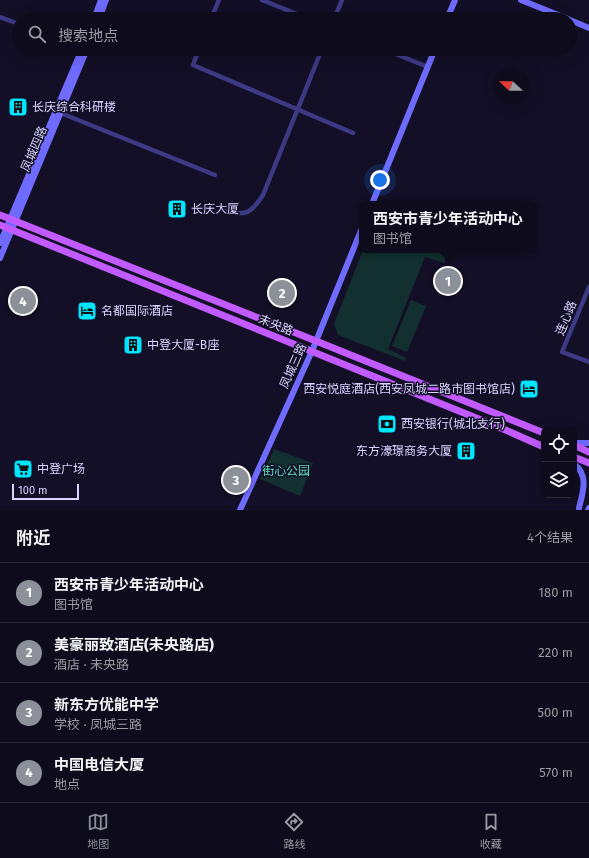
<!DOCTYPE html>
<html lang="zh">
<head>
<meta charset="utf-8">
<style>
  :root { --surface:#0e0b1c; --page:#1c1929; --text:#f1f3f6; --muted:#9b9ba3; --line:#2e2b3b; --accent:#8c9099 }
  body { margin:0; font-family:"Fira Sans","Noto Sans SC",sans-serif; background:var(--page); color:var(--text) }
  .controls { position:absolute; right:12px; bottom:12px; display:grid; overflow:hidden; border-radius:8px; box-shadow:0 4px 16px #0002 }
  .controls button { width:36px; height:36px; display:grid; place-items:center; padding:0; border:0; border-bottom:1px solid var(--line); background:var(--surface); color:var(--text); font:20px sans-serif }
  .compass { position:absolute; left:493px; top:68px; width:36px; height:36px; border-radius:50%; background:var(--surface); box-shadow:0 4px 16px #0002; rotate:292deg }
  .scale { position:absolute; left:12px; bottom:10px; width:67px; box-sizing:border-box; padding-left:4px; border:2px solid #d9d4ff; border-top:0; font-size:11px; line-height:14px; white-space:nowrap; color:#d9d4ff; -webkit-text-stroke:3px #130f26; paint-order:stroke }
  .you { position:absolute; left:380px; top:180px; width:14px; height:14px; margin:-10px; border:3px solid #fff; border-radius:50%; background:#1a73e8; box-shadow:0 0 0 6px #1a73e833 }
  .badge { display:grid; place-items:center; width:26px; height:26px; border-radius:50%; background:var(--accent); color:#fff; font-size:13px; font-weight:700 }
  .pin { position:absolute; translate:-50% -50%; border:2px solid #fff; box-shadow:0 1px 4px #0006 }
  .popup { position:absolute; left:359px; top:201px; width:178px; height:52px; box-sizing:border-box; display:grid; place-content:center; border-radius:8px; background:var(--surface); filter:drop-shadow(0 1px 3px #0005); font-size:13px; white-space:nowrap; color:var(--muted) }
  .popup b { font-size:15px; color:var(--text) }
  .popup::after { content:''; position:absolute; left:50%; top:100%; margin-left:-8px; border:8px solid transparent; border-top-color:var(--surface) }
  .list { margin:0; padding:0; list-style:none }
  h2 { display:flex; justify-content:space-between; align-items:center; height:52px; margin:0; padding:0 16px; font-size:17px }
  h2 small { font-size:13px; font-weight:400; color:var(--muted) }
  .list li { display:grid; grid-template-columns:26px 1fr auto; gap:12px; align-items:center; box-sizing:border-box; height:60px; padding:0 16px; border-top:1px solid var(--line) }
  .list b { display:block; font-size:15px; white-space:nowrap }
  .list p { margin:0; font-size:13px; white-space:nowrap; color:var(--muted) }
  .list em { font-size:13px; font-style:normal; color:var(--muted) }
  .icon { flex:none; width:22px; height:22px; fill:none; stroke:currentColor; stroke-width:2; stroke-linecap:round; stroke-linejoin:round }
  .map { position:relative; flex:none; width:589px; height:510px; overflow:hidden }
  .search { position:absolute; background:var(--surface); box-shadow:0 4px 16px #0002; left:12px; right:12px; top:12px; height:44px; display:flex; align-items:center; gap:10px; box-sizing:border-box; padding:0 14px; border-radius:22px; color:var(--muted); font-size:15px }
  .sheet { height:292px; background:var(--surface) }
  nav { display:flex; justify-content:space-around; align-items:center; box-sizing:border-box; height:56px; border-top:1px solid var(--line); background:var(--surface); font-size:11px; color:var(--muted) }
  nav a { display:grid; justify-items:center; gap:2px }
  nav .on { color:var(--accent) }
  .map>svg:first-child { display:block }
  .green { fill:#12302f }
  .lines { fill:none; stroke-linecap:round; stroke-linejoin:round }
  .street { stroke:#3d3a85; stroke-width:4.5 }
  .secondary { stroke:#6f6bff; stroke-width:6 }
  .primary { stroke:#c25bff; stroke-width:7 }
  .labels { text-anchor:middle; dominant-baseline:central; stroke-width:3; stroke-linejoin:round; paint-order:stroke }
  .poi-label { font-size:12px; fill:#d9d4ff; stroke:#130f26; text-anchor:start }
  .street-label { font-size:12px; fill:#d9d4ff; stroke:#130f26 }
  .park-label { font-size:12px; fill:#5fe0c0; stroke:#130f26 }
</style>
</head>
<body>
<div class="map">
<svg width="589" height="510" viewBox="0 0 589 510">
  <rect width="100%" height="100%" fill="#130f26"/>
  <g class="green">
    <polygon points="363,250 449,250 444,263 425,257 388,349 406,358 405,361 338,335 334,324"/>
    <polygon points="411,300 426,306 407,352 392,346"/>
    <polygon points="274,449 313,463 300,496 260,479"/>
  </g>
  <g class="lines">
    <g class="street">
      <polyline points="262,0 309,19"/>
      <polyline points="0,17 19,24"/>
      <polyline points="211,19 219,0"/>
      <polyline points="334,19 342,0"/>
      <polyline points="199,49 193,65 353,133"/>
      <polyline points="383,49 428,67"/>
      <polyline points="58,112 215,175"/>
      <path d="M226,211C246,217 252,212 263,195L322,49"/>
      <polyline points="589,287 562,352 589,362"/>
    </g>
    <g class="secondary">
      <polyline points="521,0 568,19"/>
      <polyline points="94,19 101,0"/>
      <polyline points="99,19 106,0"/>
      <polyline points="447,19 455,0"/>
      <polyline points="570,20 589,28"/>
      <polyline points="372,204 435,49"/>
      <polyline points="0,243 82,49"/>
      <polyline points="0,258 87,49"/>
      <polyline points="574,443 589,443"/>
      <path d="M574,464C589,475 583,492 579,508"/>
      <polyline points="240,510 312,351 362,228"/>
      <polyline points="588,510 589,508"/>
    </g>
    <g class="primary">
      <polyline points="0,215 316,341 544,433"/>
      <polyline points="0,225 501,428 544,447"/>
      <polyline points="574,445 589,452"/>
      <polyline points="574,457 589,463"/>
    </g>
  </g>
  <defs>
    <g id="building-square" transform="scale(1)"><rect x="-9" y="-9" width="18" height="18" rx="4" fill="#00e5ff" stroke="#130f26"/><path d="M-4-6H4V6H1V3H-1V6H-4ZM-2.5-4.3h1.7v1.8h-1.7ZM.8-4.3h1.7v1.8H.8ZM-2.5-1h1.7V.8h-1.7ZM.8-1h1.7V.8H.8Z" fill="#111"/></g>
    <g id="hotel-square" transform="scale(1)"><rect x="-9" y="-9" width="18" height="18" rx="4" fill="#00e5ff" stroke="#130f26"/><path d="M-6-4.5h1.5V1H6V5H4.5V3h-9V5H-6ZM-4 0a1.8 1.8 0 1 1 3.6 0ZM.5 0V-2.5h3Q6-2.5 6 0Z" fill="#111"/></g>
    <g id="bank-square" transform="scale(1)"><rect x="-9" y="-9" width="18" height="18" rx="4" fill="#00e5ff" stroke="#130f26"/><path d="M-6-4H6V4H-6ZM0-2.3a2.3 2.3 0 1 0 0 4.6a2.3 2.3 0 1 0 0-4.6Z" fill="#111"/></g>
    <g id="supermarket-square" transform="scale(1)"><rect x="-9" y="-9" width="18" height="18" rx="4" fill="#00e5ff" stroke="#130f26"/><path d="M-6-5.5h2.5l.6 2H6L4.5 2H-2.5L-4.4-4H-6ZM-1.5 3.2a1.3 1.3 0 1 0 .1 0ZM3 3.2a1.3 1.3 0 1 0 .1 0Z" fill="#111"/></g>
  </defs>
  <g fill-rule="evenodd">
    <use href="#building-square" x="18" y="107"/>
    <use href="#building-square" x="177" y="209"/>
    <use href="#hotel-square" x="87" y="311"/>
    <use href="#building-square" x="133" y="345"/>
    <use href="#hotel-square" x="529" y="389"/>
    <use href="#bank-square" x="387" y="424"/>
    <use href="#building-square" x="466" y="451"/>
    <use href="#supermarket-square" x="23" y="469"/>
  </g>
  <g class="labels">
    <g class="poi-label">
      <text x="32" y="107">长庆综合科研楼</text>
      <text x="191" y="209">长庆大厦</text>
      <text x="101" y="311">名都国际酒店</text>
      <text x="147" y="345">中登大厦-B座</text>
      <text x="515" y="389" text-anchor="end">西安悦庭酒店(西安凤城二路市图书馆店)</text>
      <text x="401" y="424">西安银行(城北支行)</text>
      <text x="452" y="451" text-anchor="end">东方濠璟商务大厦</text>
      <text x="37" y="469">中登广场</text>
    </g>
    <g class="street-label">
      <text transform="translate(34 149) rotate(-67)">凤城四路</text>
      <text transform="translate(566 318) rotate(-68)">连心路</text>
      <text transform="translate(276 325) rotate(22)">未央路</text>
      <text transform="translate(293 366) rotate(-66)">凤城三路</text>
    </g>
    <g class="park-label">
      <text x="286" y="471">街心公园</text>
    </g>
  </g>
</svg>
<div class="controls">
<button><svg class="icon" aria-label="locate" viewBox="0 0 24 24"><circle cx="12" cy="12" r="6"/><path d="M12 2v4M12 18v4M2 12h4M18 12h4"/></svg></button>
<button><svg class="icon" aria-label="layers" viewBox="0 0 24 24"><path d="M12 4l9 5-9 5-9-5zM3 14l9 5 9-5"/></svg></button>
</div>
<svg class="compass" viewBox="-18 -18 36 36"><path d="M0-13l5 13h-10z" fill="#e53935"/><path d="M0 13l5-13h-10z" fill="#9b9ba3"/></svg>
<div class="scale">100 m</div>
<div class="you"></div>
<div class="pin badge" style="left:448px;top:281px">1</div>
<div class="popup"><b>西安市青少年活动中心</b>图书馆</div>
<div class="pin badge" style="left:282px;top:293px">2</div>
<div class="pin badge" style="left:236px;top:480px">3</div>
<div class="pin badge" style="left:23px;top:301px">4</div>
<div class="search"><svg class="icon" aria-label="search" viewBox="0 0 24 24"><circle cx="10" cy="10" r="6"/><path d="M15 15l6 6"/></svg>搜索地点</div>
</div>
<section class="sheet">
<h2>附近<small>4个结果</small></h2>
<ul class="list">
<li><span class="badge">1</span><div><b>西安市青少年活动中心</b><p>图书馆</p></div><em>180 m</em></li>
<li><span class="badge">2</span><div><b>美豪丽致酒店(未央路店)</b><p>酒店 · 未央路</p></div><em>220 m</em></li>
<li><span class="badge">3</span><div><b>新东方优能中学</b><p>学校 · 凤城三路</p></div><em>500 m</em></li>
<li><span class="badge">4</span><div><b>中国电信大厦</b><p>地点</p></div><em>570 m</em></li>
</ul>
</section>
<nav>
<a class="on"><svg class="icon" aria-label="map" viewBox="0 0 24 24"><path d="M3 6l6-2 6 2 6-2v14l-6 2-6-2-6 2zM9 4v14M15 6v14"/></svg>地图</a>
<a><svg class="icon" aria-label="directions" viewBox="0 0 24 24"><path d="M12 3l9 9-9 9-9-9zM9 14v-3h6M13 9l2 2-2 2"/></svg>路线</a>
<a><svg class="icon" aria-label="saved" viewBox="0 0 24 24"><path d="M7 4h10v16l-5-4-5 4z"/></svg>收藏</a>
</nav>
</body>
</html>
